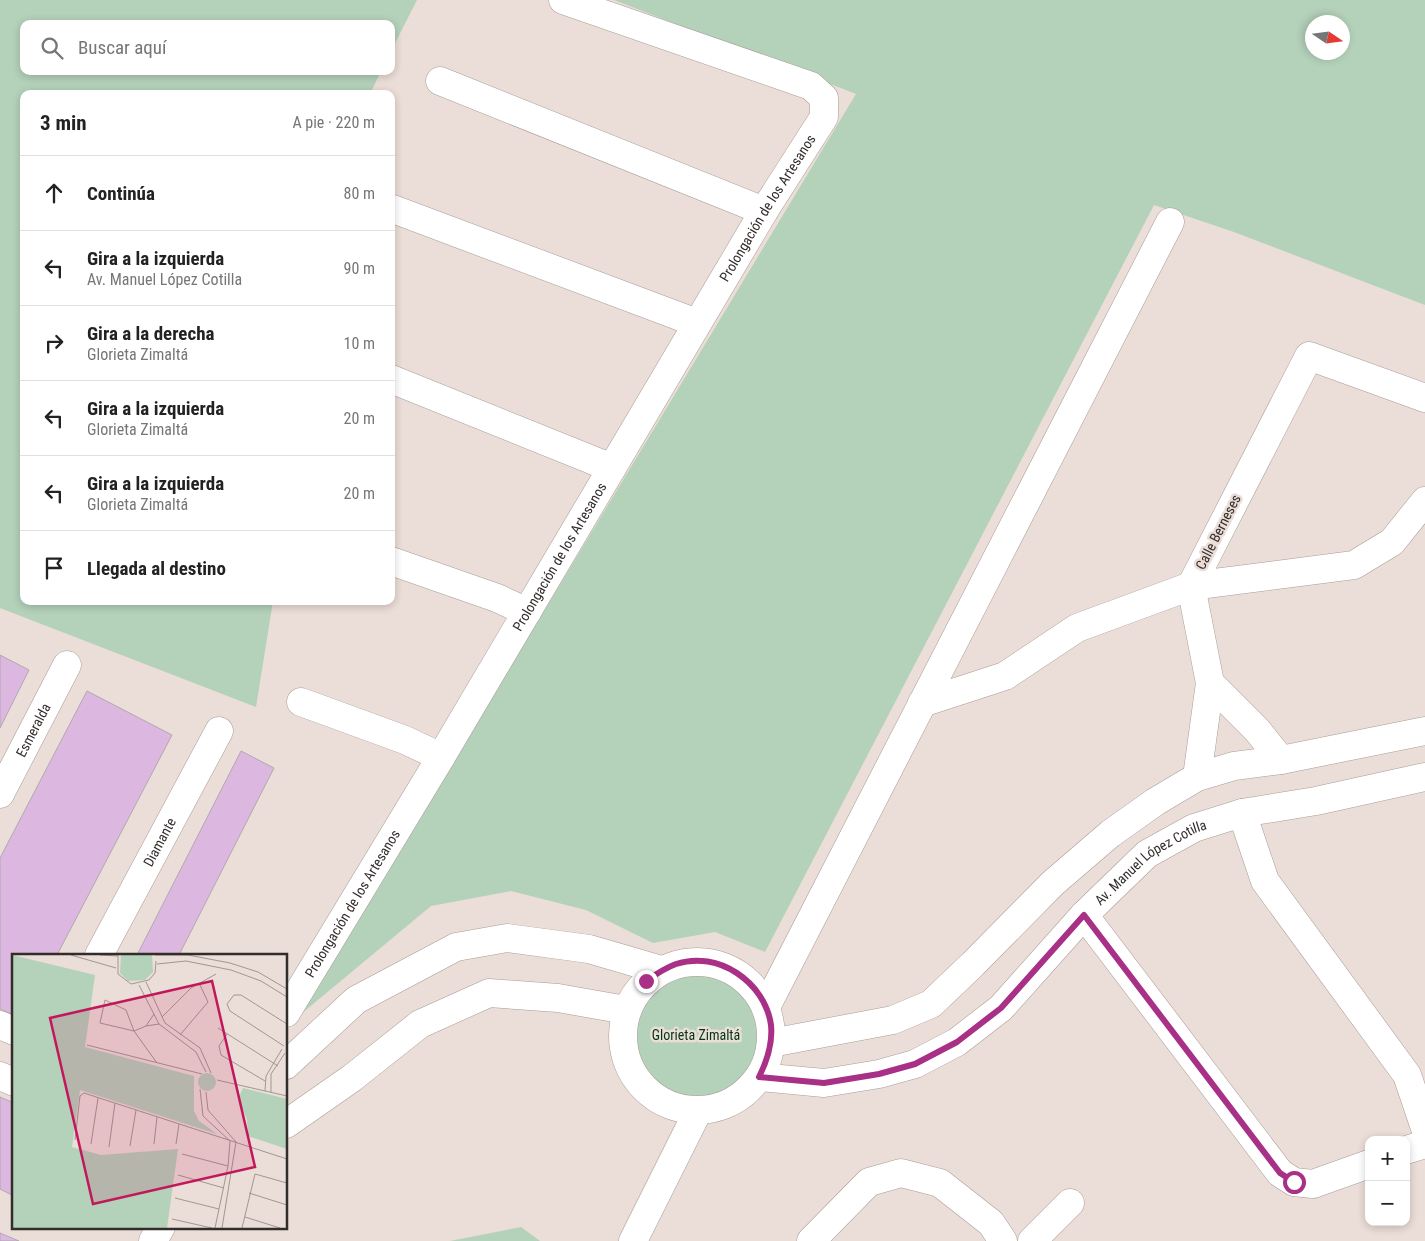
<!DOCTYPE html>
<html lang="es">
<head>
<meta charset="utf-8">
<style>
  :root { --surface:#fff; --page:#f2f2f2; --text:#222; --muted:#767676; --line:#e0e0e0 }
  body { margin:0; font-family:"Roboto Condensed",sans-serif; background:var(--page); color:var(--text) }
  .controls { position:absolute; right:15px; bottom:15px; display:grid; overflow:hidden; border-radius:10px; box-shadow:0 2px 8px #0003 }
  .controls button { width:45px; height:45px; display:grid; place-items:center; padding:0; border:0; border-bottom:1px solid var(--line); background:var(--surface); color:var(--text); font:25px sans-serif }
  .compass { position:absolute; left:1305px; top:15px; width:45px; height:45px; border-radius:50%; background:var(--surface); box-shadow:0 2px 8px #0003; rotate:103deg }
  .stop { position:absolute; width:15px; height:15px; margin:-11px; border:4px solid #a83086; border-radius:50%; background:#fff }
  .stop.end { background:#a83086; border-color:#fff; box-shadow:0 1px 5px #0008 }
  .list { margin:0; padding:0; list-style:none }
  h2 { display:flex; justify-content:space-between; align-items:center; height:65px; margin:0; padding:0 20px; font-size:21px }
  h2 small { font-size:16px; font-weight:400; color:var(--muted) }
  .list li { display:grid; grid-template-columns:32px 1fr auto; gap:15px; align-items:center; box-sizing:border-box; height:75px; padding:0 20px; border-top:1px solid var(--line) }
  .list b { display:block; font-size:19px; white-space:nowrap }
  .list p { margin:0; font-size:16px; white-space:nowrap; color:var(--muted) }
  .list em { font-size:16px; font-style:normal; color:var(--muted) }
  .icon { flex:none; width:28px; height:28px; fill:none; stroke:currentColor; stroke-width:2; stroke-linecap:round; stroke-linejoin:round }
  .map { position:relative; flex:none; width:1425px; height:1241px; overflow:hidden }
  .search { position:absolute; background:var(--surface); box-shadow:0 2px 8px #0003; left:20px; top:20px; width:375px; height:55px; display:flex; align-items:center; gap:12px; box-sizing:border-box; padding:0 18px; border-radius:10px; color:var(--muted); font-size:19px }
  .panel { position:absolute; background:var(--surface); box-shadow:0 2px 8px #0003; left:20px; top:90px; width:375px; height:515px; border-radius:10px }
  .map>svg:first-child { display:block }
  .green { fill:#b4d1ba; fill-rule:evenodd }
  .building { fill:#dcb7df; stroke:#b1a8b2 }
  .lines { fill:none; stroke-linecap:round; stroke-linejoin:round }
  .minor-casing { stroke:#aa9c97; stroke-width:29 }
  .minor { stroke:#fff; stroke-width:28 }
  .route { stroke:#a83086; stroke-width:6 }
  .labels { text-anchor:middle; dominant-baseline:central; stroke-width:5; stroke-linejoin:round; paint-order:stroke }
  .street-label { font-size:14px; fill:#322d2b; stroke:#ebddd7 }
  .park-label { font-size:14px; fill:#003717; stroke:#ebddd7 }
  .inset-road { fill:none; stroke:#a19792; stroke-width:1 }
  .view { fill:#c2185b; fill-opacity:0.15; stroke:#c2185b; stroke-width:2.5 }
  .inset-edge { fill:none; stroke:#322d2b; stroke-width:2.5 }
</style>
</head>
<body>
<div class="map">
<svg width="1425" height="1241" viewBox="0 0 1425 1241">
  <rect width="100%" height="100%" fill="#ebddd7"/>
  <g class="green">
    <polygon points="0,0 417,0 391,51 391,24 24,24 24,71 381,71 370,94 24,94 24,601 273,601 256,707 0,608"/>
    <path d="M614,0H1425V305L1234,232L1154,205L765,952L715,932L653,943L586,910L511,891L431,906L301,1014L856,94ZM1312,22H1342V52H1312Z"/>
    <circle cx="696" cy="1035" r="64"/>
    <polygon points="521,1227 540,1241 450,1241"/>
  </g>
  <g class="building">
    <polygon points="0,655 29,670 0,728"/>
    <polygon points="87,691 172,735 57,955 14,955 14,1015 0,1009 0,858"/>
    <polygon points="241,751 274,768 179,955 137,955"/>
    <polygon points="0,1097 14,1103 14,1196 0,1189"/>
    <polygon points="0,1233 19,1241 0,1241"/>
  </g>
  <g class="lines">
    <g class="minor-casing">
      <g id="minor">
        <polyline points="440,81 764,211"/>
        <polyline points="393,209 697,323"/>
        <polyline points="391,379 612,468"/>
        <polyline points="1425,398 1309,356 1191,586 1354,565 1392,542 1425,501"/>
        <polyline points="391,561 497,598 527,612"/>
        <polyline points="301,702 405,740 441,757"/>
        <polyline points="922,703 1005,676 1077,628 1191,586 1210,683"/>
        <polyline points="1197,777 1210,683 1257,730 1281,760"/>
        <path id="s1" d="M0,794L67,665"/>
        <polyline points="1242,813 1265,881 1407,1075 1425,1128"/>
        <polyline points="1084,915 1280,1173 1294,1182 1313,1184 1369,1164"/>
        <path id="s2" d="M99,955L219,731"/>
        <circle cx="697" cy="1036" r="74"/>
        <polyline points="766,1007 1170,222"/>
        <path id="s3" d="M286,1013L441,757L764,211L824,117V98L811,86L563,0"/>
        <polyline points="0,1025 14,1031"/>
        <polyline points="771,1043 893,1020 931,1004 973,964 1053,883 1110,834 1155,802 1197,777 1234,766 1281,760 1425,731"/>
        <polyline points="286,1065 356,1000 456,947 507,938 589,949 661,970"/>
        <polyline points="0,1076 14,1082"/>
        <path id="s4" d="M759,1077L824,1083L879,1074L915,1064L957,1042L1001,1008L1084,915L1147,854L1194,828L1242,813L1316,801L1425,777"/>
        <polyline points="286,1124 352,1078 420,1024 489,993 558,998 626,1010"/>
        <polyline points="1406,1150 1425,1144"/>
        <polyline points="153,1241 161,1227"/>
        <polyline points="633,1241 698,1111"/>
        <polyline points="811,1241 869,1182 901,1173 940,1183 991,1223 1003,1241"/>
        <polyline points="1032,1241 1070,1203"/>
      </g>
    </g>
    <use href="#minor" class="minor"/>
  </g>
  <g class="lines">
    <path class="route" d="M646,981C656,974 665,968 676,964C718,950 765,982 771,1025C773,1044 767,1061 759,1077L824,1083L879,1074L915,1064L957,1042L1001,1008L1084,915L1280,1173L1294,1182"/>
  </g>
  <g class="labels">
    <g class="street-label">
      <text stroke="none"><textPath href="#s3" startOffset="938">Prolongación de los Artesanos</textPath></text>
      <text transform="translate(1218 532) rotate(-63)">Calle Berneses</text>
      <text stroke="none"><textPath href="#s3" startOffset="532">Prolongación de los Artesanos</textPath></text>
      <text stroke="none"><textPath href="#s1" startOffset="72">Esmeralda</textPath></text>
      <text stroke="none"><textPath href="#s2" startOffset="128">Diamante</textPath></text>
      <text stroke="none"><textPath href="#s4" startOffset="472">Av. Manuel López Cotilla</textPath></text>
      <text stroke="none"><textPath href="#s3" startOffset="128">Prolongación de los Artesanos</textPath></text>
    </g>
    <g class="park-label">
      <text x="696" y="1035">Glorieta Zimaltá</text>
    </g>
  </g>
  <g transform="translate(12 954)">
    <rect width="275" height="275" fill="#ebddd7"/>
    <path d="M0,1L83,21L73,93L182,122V157L187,167L205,180L68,136L60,193L89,201L166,195L155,274H0ZM109,1H140L141,18L133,26L116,27L108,19ZM186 128a9 9 0 1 1 18 0a9 9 0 1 1-18 0ZM231,134L275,145V195L236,182L235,165L226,145Z" fill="#b4d1ba"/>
    <path class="inset-road" d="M59,1L104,14M88,1L106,2M106,1V20L119,30L137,26L143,19L144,7M143,1H176L218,9L246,18L275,35M145,10L174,7L219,16L249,27L275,43M134,28L153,69L188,94L199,119M127,31L147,70L184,98L194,118M93,46L114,56L122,77L88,69ZM142,60L134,72L147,70M150,63L179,34L204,20M134,72L122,77L145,109M206,74L266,112M215,80L207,92L209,101L253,127M168,81L196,48L187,29M75,91L190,120M272,92L218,57L215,50L222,41H229L275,70M205,126L275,142M188,135L191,162L218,187L216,212L203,274M253,137L254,122L270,95M194,138L196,156L224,188M259,138V120L273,99M63,186L68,142L72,139L275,205M79,190L86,144M142,190L145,163M164,190L167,170M118,192L124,156M97,193L103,149M170,200L216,212M166,221L212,234M237,239L275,251M163,244L207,255M233,263L268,274M160,265L200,274M210,274L224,188M230,274L243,220L275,229"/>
    <path class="view" d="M200,27L243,213L81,250L38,64Z"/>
    <rect width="275" height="275" class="inset-edge"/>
  </g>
</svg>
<div class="controls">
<button>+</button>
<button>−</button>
</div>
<svg class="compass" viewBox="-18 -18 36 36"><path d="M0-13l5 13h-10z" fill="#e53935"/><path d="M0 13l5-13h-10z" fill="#767676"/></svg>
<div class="stop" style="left:1294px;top:1182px"></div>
<div class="stop end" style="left:646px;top:981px"></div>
<div class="search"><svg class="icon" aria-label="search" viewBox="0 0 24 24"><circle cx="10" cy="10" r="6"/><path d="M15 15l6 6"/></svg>Buscar aquí</div>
<section class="panel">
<h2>3 min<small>A pie · 220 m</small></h2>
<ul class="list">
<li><svg class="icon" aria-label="ahead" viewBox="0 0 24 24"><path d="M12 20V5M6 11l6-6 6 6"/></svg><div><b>Continúa</b></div><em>80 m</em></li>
<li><svg class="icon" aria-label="left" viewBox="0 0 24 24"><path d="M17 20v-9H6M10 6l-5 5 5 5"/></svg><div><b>Gira a la izquierda</b><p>Av. Manuel López Cotilla</p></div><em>90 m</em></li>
<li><svg class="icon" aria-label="right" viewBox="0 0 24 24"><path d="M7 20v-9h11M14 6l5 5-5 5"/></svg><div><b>Gira a la derecha</b><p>Glorieta Zimaltá</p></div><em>10 m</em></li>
<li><svg class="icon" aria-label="left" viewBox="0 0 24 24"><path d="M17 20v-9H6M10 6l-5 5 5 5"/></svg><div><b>Gira a la izquierda</b><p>Glorieta Zimaltá</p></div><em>20 m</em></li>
<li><svg class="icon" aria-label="left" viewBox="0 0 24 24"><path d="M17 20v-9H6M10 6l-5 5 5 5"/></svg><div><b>Gira a la izquierda</b><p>Glorieta Zimaltá</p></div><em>20 m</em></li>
<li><svg class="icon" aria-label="arrive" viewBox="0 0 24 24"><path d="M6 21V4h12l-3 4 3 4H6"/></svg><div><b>Llegada al destino</b></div></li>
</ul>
</section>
</div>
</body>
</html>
